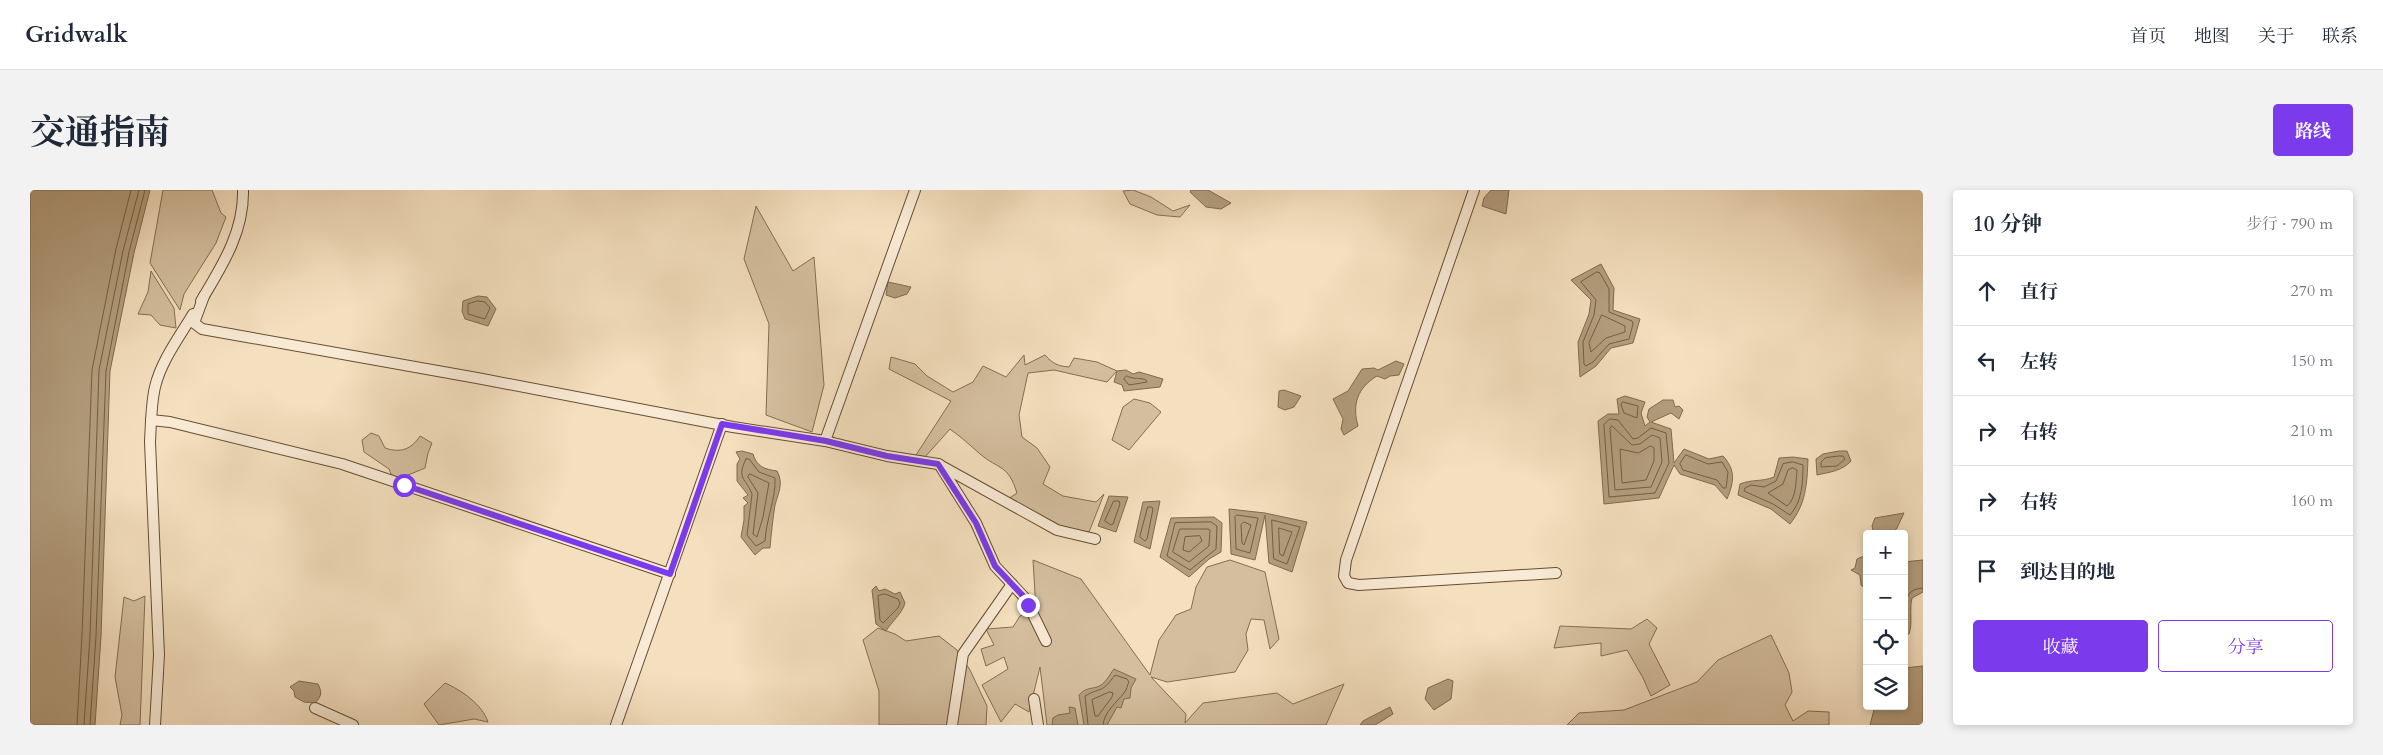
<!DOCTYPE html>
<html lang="zh">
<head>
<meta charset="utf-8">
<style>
  :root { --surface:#fff; --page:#f2f2f3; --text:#1f2937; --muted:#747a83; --line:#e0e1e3; --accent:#7c3aed }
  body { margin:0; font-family:Cardo,"Noto Serif SC",serif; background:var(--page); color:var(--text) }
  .controls { position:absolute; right:15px; bottom:15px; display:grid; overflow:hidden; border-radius:5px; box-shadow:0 2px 8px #0003 }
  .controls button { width:45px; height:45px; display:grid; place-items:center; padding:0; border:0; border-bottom:1px solid var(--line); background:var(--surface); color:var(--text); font:25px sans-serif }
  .stop { position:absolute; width:15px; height:15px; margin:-11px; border:4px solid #7c3aed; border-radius:50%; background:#fff }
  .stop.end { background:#7c3aed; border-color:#fff; box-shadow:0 1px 5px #0008 }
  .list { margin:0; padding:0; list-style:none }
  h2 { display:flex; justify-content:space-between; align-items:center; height:65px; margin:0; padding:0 20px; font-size:21px }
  h2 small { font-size:16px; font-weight:400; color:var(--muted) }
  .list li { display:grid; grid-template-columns:32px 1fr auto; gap:15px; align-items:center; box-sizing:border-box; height:70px; padding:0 20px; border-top:1px solid var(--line) }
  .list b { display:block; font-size:19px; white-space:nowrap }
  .list em { font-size:16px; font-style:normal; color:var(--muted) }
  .actions { display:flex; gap:10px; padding:15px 20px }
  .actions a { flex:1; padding:11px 0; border:1px solid var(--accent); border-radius:5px; text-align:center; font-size:18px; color:var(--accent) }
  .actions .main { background:var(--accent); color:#fff }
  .icon { flex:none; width:28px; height:28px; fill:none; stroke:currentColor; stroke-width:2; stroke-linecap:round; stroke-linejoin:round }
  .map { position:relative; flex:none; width:1893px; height:535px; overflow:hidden; border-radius:5px }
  header { display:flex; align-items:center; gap:30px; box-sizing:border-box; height:70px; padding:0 25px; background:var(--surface); border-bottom:1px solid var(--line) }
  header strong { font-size:24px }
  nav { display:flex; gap:28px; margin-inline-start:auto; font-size:18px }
  .intro { display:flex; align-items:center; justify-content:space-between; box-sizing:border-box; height:120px; padding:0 30px }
  h1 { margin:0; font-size:35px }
  .button { padding:12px 22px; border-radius:5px; background:var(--accent); color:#fff; font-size:18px; font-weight:700 }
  main { display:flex; gap:30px; padding:0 30px }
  aside { flex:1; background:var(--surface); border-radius:5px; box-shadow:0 2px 8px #0003 }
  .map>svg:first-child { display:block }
  .green { fill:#d4be9e; stroke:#856e4f }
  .water { fill:#b39d7d; stroke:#816a4b }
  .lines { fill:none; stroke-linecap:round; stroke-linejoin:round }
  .shore { stroke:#745e3e; stroke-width:1 }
  .minor-casing { stroke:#664e30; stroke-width:12 }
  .minor { stroke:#f8ead5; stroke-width:10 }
  .route { stroke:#7c3aed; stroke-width:6 }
</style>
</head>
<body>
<header>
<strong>Gridwalk</strong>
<nav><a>首页</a><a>地图</a><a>关于</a><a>联系</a></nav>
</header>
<div class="intro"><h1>交通指南</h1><a class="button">路线</a></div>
<main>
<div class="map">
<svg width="1893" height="535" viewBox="0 0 1893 535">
  <rect width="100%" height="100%" fill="#f4dfbe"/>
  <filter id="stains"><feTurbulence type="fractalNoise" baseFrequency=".004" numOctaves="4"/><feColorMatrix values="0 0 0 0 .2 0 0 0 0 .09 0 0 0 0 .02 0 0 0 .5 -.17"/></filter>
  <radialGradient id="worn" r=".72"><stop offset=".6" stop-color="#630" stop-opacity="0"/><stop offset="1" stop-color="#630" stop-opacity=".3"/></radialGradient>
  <g class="green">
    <polygon points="133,0 182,0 191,23 196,27 186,53 154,104 150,120 120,73"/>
    <polygon points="1103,0 1121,7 1143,21 1160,15 1150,27 1127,25 1100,14 1093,1"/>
    <polygon points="726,16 763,81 784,67 794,195 782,242 736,225 739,134 714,69"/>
    <polygon points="121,81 144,118 146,138 130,135 121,125 108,124 118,102"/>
    <path d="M994,165L995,175L1015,165C1023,174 1028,176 1039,177L1044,168L1067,172L1087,181L1077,192L1024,180L998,183L989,225L992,247L1007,258L1020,277L1013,294L1033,306L1066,312L1074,304L1059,342L1022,337L978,309L987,303C978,274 969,280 950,264C940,255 931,247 920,239L895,267L886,265L921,211L859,179L861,167L885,174L897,186L923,202L943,192L953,176L976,187Z"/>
    <polygon points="1104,209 1120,213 1131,222 1099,260 1082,250 1093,217"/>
    <path d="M341,243L349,246L355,258C370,263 381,260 390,246L402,253L398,263L395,278L364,291L359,279L334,262L332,250Z"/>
    <polygon points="1003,370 1051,389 1120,485 1129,450 1146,425 1161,419 1166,397 1177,377 1200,370 1235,382 1249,449 1240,459 1234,430 1221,429 1216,444 1218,460 1205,482 1137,492 1121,487 1156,524 1155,533 1173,513 1247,503 1263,514 1314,494 1296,535 1017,535 1010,477 999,522 985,514 971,532 952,495 978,479 974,467 956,476 951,459 964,455 956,439 983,437 990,426 999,422 1007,437"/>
    <polygon points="115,406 110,535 90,535 92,525 85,487 94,407 104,411"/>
    <polygon points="1617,429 1627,438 1619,454 1640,495 1621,506 1613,488 1597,460 1571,466 1571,453 1524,458 1530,436 1601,439"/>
    <polygon points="848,438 865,444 876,451 909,446 927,460 940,480 957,516 956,535 849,535 849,501 833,450"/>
    <polygon points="1741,445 1759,483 1762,502 1755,515 1763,531 1778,521 1799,522 1799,535 1537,535 1549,523 1594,520 1667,492 1688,470"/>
    <path d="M415,493C431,500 452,514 458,532L444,529L409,535L394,514Z"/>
  </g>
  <g class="water">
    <polygon points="0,0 120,0 104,63 80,181 71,446 65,535 0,535"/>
    <polygon points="1161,0 1178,0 1201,13 1191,19 1176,17 1160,2"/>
    <polygon points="1461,0 1479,0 1476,24 1452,16 1454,8"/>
    <polygon points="1571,74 1584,98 1583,120 1610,129 1603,153 1581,158 1566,176 1550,187 1548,152 1559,124 1561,110 1541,90"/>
    <polygon points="858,92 881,97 877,104 865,108 856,105"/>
    <polygon points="448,106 457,107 466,119 458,136 435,129 432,121 433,111"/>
    <path d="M1366,171L1374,174L1369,185L1360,186L1355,189L1347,186C1327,198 1322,215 1328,236L1314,245L1311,239L1313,229L1303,209L1318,201L1332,179L1344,178L1348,180Z"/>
    <polygon points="1096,180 1103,184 1109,182 1133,189 1130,197 1094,201 1092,195 1084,192 1087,181"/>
    <polygon points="1254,200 1271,206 1264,217 1255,220 1248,217 1249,201"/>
    <path d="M1595,206L1615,212L1611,223L1615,236L1620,232L1617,227L1619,219L1633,210H1643L1645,217L1649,216L1653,220L1649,229L1641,223L1621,232L1641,239L1644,273L1654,259L1679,269L1693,266C1706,280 1704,292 1697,309L1685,295L1650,284L1644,275L1629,308L1574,314L1568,231L1578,224H1589L1587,209Z"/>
    <path d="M712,261L723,264C727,277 734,279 747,281C754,293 748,304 745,315C743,327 741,346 740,358H733L725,365L711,347L714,330V316L718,313L713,308L718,305L707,291V274L710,269L706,262Z"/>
    <path d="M1809,261H1817L1821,271C1812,281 1800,282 1787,285L1786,269L1793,264Z"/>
    <path d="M1763,267L1778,269C1777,294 1776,314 1760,334L1741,319L1708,305L1710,294C1722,289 1732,292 1744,287L1749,268Z"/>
    <polygon points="1079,306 1098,307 1086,342 1068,336"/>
    <polygon points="1130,311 1120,359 1104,352 1113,312"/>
    <polygon points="1199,319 1235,323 1277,332 1262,382 1239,373 1235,325 1225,370 1201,364"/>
    <polygon points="1874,323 1867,338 1862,344 1844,344 1842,336 1845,328"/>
    <polygon points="1184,327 1192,333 1191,362 1179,369 1159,387 1130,367 1141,328"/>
    <polygon points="1834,366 1837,367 1837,400 1831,395 1830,385 1821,380 1825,378 1827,369"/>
    <path d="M1893,370V402L1882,408C1879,420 1883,432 1879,444L1874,445V372Z"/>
    <path d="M846,396L849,401L855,399L865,404L870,402L875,413C872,424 862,431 856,441L846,434L842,400Z"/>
    <polygon points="1893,476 1893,535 1840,535 1845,516 1874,516 1874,478"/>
    <path d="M1084,479L1106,489L1101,498L1100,508L1094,509L1091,518L1087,517L1077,535H1054L1049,505C1055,498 1060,499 1067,497C1076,494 1079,485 1084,479Z"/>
    <polygon points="1418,489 1423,491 1421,509 1404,520 1395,509 1398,498"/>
    <path d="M269,491L288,494C292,502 292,506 285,513L274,512L265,507L264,501L260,497Z"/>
    <polygon points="1039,517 1045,518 1048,535 1022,535 1023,528 1028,525 1040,523"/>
    <polygon points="1360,517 1363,524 1345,535 1330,535 1333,531"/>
  </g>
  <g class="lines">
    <g class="shore">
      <polygon points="1567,82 1570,83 1579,99 1579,122 1602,131 1603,134 1599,149 1579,154 1563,172 1556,176 1554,174 1553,152 1564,125 1566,110 1551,92"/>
      <polygon points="448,111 455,112 460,118 455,129 438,124 438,114"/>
      <polygon points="1572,125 1595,136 1595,142 1576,148 1561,162 1559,153"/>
      <path d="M1097,186C1104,190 1109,187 1116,190L1117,192L1099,195L1094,189Z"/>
      <polygon points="1593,212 1608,216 1607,228 1594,223 1591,215"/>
      <polygon points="1580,229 1588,230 1603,249 1608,248 1621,238 1636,243 1639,273 1625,303 1579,307 1574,235"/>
      <polygon points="1582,236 1602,255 1610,254 1622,245 1630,248 1632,272 1621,297 1585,300 1580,239"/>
      <polygon points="1621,256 1624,258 1624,271 1616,290 1592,293 1590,259 1608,263"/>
      <polygon points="1656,265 1678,274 1692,272 1698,282 1696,298 1693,298 1687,290 1653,280 1650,274"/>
      <polygon points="1809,266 1813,266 1815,269 1807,276 1791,277 1791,272 1795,268"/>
      <path d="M716,269H719L729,282L745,288C746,308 736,330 735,351L726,356L717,345L722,304C716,288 706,289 716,269Z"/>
      <path d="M1763,272L1773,275C1773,292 1772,312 1760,325L1743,314L1714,301L1715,298L1721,295L1734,297L1746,291L1753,274Z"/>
      <path d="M1763,278L1767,280C1766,292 1766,309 1757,316L1738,303L1753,294L1758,280Z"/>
      <polygon points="720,284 739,293 733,327 727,347 723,344 728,303 718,287"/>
      <polygon points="1084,311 1089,311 1090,314 1083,334 1081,335 1075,331"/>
      <polygon points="1118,317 1122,317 1123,319 1117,349 1115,351 1110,347"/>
      <polygon points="1207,325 1228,328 1220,363 1206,359 1205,327"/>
      <polygon points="1242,330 1270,337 1257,374 1244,369"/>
      <polygon points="1181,332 1187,336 1186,359 1160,380 1137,366 1145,333"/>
      <polygon points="1214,332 1221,335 1214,355 1212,353 1211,335"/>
      <polygon points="1249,338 1262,342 1253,366 1250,364"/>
      <polygon points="1150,339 1178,339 1180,340 1179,356 1159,372 1143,362"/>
      <polygon points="1170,346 1172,351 1159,362 1153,360 1155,347"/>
      <polygon points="855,404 868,409 870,413 868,418 853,433 850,430 848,406"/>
      <path d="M1874,440C1883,428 1865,399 1893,398"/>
      <polygon points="1080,502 1083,503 1082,507 1068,526 1065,526 1062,510"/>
      <polyline points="47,535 52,445 62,180 86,59 101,0"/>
      <polyline points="54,535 60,446 69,180 93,61 109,0"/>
      <polyline points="60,535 66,446 76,181 99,62 115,0"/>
      <path d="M1058,535L1055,506C1073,496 1071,504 1085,485L1097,489L1099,492C1097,495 1097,500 1094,503C1087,512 1074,522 1073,535"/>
    </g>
    <g class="minor-casing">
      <g id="minor">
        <polyline points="1444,0 1316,370 1314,386 1318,393 1329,395 1526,383"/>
        <polyline points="174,106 164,133 172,139 447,188 703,237 795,251 857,266 908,274 1027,340 1065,349"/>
        <path d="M171,111C192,76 214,42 213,0"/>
        <polyline points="121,230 140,232 312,274 640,384"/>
        <polyline points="795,251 885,0"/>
        <polyline points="909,274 946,333 965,376 995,408 1016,451"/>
        <polyline points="1004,509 1008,535"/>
        <polyline points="285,518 323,535"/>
        <path d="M125,535L129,465L120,252C121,234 121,214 125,197C131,171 150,146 163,124"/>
        <polyline points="586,535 692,234"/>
        <polyline points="922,535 933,464 982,394"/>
      </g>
    </g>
    <use href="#minor" class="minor"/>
  </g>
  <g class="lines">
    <polyline class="route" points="374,295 640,384 692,234 796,251 857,266 908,274 946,333 965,376 995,408 998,415"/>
  </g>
  <rect width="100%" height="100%" filter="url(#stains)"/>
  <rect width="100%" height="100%" fill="url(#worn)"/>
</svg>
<div class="controls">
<button>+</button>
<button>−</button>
<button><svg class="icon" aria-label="locate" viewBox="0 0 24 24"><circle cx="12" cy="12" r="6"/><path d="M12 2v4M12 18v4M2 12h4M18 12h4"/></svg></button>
<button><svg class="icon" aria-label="layers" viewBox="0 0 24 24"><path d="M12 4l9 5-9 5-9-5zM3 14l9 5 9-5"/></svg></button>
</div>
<div class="stop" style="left:374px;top:295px"></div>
<div class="stop end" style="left:998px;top:415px"></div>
</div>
<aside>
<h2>10 分钟<small>步行 · 790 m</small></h2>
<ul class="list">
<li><svg class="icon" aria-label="ahead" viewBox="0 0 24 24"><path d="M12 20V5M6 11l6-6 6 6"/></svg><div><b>直行</b></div><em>270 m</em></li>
<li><svg class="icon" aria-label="left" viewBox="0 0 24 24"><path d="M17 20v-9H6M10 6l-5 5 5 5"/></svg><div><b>左转</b></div><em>150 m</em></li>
<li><svg class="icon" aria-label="right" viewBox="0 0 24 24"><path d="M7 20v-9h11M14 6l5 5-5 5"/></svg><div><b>右转</b></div><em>210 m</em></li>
<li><svg class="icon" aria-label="right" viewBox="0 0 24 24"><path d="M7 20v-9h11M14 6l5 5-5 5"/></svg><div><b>右转</b></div><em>160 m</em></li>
<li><svg class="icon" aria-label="arrive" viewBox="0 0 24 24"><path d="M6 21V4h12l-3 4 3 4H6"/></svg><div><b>到达目的地</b></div></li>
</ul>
<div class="actions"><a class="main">收藏</a><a>分享</a></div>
</aside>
</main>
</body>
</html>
